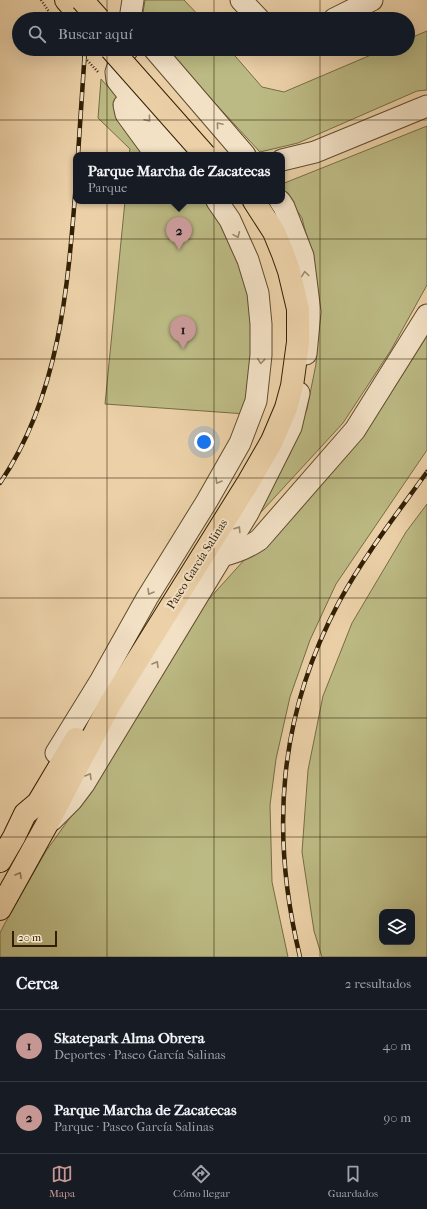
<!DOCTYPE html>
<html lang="es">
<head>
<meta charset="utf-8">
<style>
  :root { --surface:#171b24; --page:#242831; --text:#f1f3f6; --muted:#9ea1a6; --line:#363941; --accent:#c59692 }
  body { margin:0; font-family:"IM FELL French Canon",serif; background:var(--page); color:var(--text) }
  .controls { position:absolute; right:12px; bottom:12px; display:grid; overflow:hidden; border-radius:8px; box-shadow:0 4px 16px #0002 }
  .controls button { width:36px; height:36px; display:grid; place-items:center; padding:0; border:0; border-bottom:1px solid var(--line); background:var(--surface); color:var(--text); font:20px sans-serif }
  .scale { position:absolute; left:12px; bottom:10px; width:45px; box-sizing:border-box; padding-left:4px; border:2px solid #321f03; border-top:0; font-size:11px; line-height:14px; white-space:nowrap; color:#321f03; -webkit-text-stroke:3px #f3e1c6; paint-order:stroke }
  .you { position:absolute; left:204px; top:442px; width:14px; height:14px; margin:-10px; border:3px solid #fff; border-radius:50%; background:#1a73e8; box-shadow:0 0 0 6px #1a73e833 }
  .badge { display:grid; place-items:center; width:26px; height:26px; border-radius:50%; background:var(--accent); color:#111; font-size:13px; font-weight:700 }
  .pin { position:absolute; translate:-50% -33px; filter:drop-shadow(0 1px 2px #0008) }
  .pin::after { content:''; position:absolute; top:21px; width:14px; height:12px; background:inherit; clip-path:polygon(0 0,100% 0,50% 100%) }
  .popup { position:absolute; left:73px; top:152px; width:212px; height:52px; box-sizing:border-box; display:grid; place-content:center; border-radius:8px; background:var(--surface); filter:drop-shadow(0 1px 3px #0005); font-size:13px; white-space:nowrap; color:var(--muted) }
  .popup b { font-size:15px; color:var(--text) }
  .popup::after { content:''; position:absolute; left:50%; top:100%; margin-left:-8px; border:8px solid transparent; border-top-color:var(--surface) }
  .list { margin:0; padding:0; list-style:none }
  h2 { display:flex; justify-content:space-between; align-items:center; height:52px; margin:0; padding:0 16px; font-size:17px }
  h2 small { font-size:13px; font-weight:400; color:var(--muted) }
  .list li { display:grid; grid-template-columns:26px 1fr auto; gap:12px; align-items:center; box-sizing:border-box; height:72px; padding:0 16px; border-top:1px solid var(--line) }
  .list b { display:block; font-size:15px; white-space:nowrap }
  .list p { margin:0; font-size:13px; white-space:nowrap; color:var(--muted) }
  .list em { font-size:13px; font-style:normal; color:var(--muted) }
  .icon { flex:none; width:22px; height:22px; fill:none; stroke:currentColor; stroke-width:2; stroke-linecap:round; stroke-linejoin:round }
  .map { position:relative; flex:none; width:427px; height:957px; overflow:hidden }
  .search { position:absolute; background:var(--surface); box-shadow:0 4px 16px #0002; left:12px; right:12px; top:12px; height:44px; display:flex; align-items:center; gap:10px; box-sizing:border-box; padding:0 14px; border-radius:22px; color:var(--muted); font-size:15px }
  .sheet { height:196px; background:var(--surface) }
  nav { display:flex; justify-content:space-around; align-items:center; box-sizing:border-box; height:56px; border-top:1px solid var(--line); background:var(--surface); font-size:11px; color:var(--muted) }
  nav a { display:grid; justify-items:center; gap:2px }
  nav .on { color:var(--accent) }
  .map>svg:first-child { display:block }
  .green { fill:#bcba84; stroke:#776c44; fill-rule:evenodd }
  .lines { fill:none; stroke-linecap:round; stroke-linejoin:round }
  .minor-casing { stroke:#604c2c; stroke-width:23 }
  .major-casing { stroke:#321f03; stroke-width:24 }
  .path { stroke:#321f03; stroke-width:2.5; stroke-dasharray:1 2; stroke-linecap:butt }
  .minor { stroke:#f3e1c6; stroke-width:21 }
  .major { stroke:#ecd1a8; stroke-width:22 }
  .rail-casing { stroke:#321f03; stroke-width:4.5 }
  .rail { stroke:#f3e1c6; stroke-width:3; stroke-dasharray:9; stroke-linecap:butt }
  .major-bridge-casing { stroke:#321f03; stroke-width:24; stroke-linecap:butt }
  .major-bridge { stroke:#ecd1a8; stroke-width:22 }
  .oneway { stroke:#9c8a6e }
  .oneway2 { stroke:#8f7856 }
  .grid { fill:none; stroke:#321f03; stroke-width:1; stroke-opacity:0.55 }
  .labels { text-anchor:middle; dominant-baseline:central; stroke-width:4; stroke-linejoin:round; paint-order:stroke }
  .street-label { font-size:12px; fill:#321f03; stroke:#f3e1c6 }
</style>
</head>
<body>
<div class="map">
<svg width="427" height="957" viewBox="0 0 427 957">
  <rect width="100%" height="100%" fill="#ecd1a8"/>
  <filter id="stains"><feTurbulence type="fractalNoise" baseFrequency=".005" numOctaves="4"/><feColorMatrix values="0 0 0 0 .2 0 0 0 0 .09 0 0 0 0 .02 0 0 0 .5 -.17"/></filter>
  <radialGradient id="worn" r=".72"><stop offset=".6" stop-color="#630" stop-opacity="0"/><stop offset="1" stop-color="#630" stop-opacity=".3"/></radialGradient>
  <g class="green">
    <polygon points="145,0 184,0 202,19 142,19"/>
    <polygon points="427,31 427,90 417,91 298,143 260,152 165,49 229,49 262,87 284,92 385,49 408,49 408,39"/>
    <polygon points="101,79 169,155 129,155 130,149 98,118"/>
    <polygon points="427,126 427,285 391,350 343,423 240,535 289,456 307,409 316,364 319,322 313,262 302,218 282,188 282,184"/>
    <polygon points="125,201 208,201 227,229 255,309 246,414 105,404"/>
    <polygon points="427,329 427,450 336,584 310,640 290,697 276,759 270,805 272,882 288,957 0,957 0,933 4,925 46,851 92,787 199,610 368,423"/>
    <path d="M427,504V957H322L314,931L302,852L308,770L323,696L352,623L406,532ZM382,912H412V942H382Z"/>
  </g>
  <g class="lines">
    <g class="minor-casing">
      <g id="minor">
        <polyline points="241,0 259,19"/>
        <polyline points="130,19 133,0"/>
        <polyline points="334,19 372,0"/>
        <polyline points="128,49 122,57 116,72 117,80 148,120 181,155"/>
        <polyline points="154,49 245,155"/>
        <polyline points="124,105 126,114 156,155"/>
        <polyline points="282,160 315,152 427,106"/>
        <polyline points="280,201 284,207 303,256 310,312 306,354"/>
        <path d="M221,556C235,553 247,548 259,540L355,430L427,315"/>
        <polyline points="56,753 101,680 147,598 207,501 240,443 256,401 261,355 261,324 258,293 248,260 230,220 217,201"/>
        <polyline points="52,820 72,800 84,784 248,513 291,427 299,393"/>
      </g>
    </g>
    <g class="major-casing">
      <g id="major">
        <polyline points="66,0 83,19"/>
        <polyline points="0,861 14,837 25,814 38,803 76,739"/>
        <polyline points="0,909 46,826 110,704 249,481 272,441 286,408 292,386 298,342 298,309 289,271 283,254 274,232 254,201"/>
      </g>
    </g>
    <g class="path">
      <polyline points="41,0 54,19"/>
      <polyline points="77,49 98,72"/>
    </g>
    <use href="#minor" class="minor"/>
    <use href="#major" class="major"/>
    <g class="rail-casing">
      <g id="rail">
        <polyline points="88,19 89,0"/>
        <polyline points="78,155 85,49"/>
        <path d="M0,483C60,395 68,286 76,183"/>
        <path d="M300,957C270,833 278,716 339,602C364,556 396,515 427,472"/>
      </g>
    </g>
    <use href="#rail" class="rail"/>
    <g class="major-bridge-casing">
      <g id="major-bridge">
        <polyline points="82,0 99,19"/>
        <polyline points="111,49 205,155"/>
      </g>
    </g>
    <use href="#major-bridge" class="major-bridge"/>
  </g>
  <defs><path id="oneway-chevron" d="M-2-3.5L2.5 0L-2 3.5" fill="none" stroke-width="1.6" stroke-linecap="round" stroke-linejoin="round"/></defs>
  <g class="oneway">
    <use href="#oneway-chevron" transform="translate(148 119) rotate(49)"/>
    <use href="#oneway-chevron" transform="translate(219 125) rotate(-130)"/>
    <use href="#oneway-chevron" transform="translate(237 235) rotate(66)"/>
    <use href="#oneway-chevron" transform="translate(305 274) rotate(-98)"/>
    <use href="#oneway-chevron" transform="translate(261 361) rotate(96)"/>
    <use href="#oneway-chevron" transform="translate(218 481) rotate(120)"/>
    <use href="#oneway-chevron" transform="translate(238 529) rotate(-58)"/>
    <use href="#oneway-chevron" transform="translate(150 592) rotate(121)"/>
    <use href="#oneway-chevron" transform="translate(156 664) rotate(-59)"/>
    <use href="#oneway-chevron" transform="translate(89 776) rotate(-59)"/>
  </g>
  <use class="oneway2" href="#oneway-chevron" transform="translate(19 875) rotate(-61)"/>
  <path class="grid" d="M107,0V19M214,0V19M320,0V19M107,49V957M214,49V957M320,49V957M0,120H427M0,239H427M0,359H427M0,478H427M0,598H427M0,718H427M0,837H427"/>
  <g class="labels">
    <g class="street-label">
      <text transform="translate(197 564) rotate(-58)">Paseo García Salinas</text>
    </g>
  </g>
  <rect width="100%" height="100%" filter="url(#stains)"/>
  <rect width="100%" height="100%" fill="url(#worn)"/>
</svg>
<div class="controls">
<button><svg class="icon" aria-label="layers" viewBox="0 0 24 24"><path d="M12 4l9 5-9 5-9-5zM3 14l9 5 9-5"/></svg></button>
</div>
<div class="scale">20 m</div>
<div class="you"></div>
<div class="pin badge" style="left:183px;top:349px">1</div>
<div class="pin badge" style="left:179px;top:250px">2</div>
<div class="popup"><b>Parque Marcha de Zacatecas</b>Parque</div>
<div class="search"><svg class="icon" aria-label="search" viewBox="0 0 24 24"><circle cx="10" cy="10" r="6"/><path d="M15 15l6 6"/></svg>Buscar aquí</div>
</div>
<section class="sheet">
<h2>Cerca<small>2 resultados</small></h2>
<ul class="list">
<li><span class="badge">1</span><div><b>Skatepark Alma Obrera</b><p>Deportes · Paseo García Salinas</p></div><em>40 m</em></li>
<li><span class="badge">2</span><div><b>Parque Marcha de Zacatecas</b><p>Parque · Paseo García Salinas</p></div><em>90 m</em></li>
</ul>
</section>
<nav>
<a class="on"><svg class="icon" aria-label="map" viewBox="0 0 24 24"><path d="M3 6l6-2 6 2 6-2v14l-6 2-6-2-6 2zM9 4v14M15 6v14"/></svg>Mapa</a>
<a><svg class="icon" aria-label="directions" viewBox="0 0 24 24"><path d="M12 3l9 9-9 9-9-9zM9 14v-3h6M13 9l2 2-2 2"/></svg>Cómo llegar</a>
<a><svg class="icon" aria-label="saved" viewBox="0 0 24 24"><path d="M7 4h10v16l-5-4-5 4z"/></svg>Guardados</a>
</nav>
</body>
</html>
